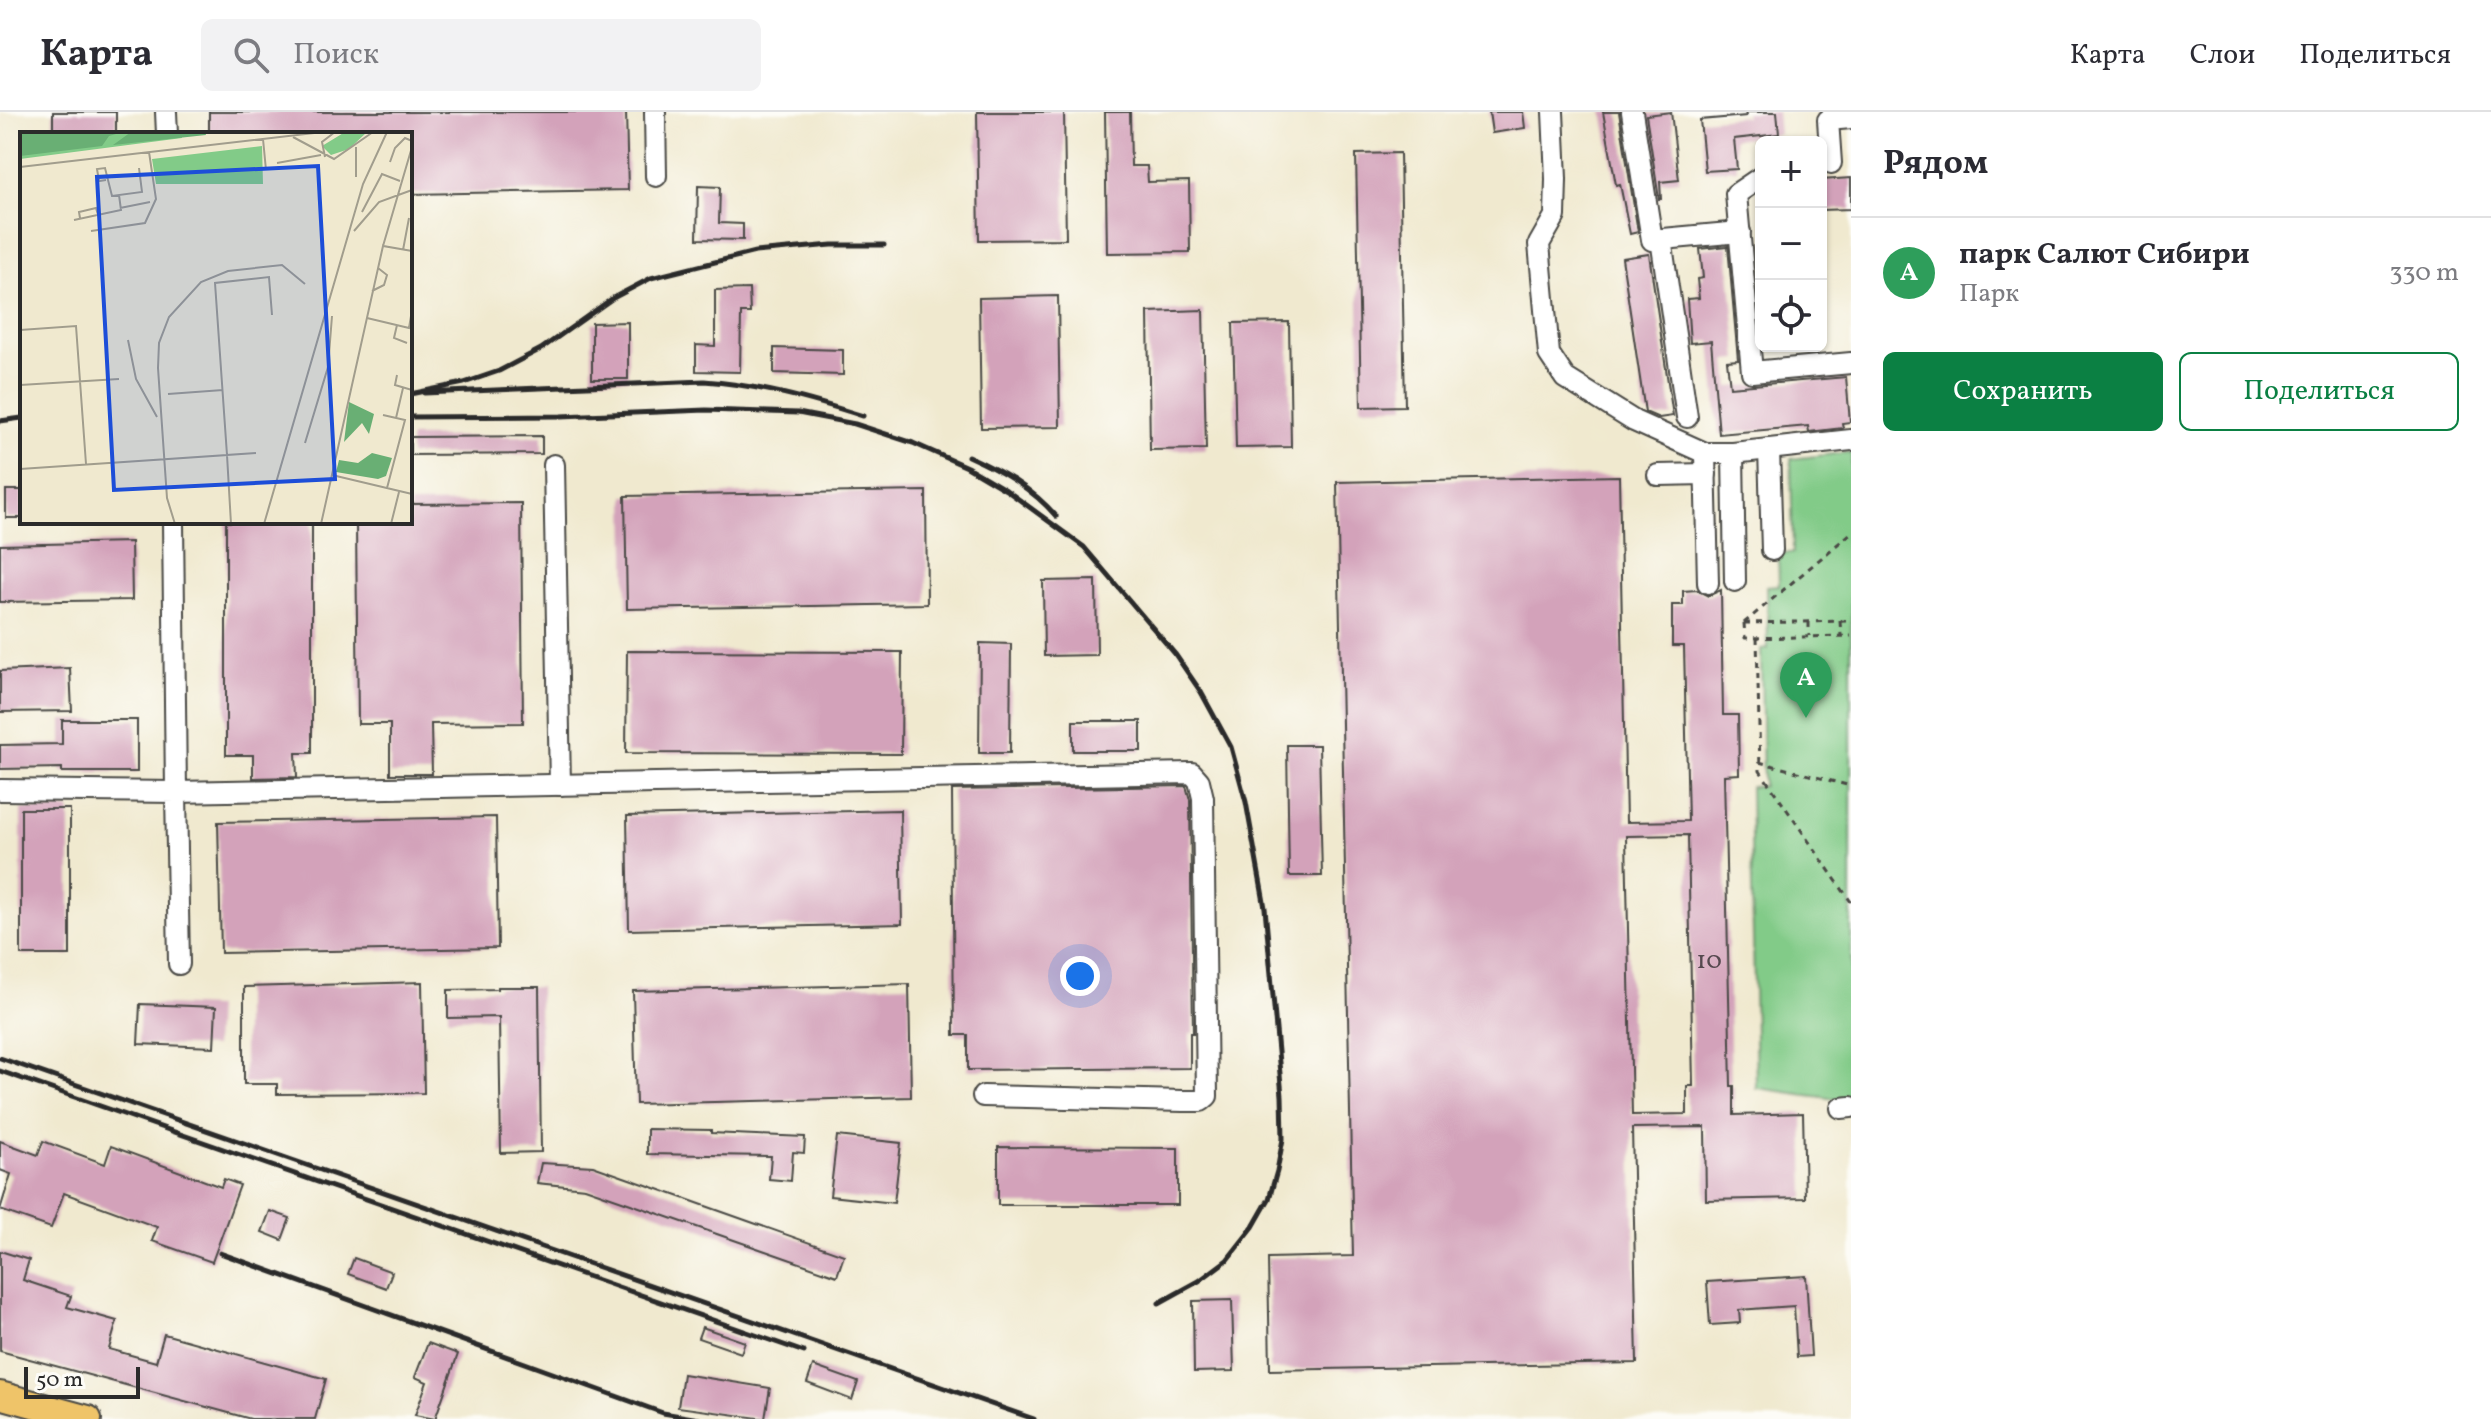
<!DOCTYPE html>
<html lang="ru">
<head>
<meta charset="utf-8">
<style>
  :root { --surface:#fff; --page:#f2f2f3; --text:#2b2b33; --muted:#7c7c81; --line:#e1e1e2; --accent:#0b8043 }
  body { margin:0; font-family:Vollkorn,serif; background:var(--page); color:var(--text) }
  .controls { position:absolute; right:24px; top:24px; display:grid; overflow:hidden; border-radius:12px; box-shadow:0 2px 6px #0004 }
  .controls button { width:72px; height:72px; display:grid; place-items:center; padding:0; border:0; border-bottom:2px solid var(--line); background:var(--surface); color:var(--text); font:40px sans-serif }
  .scale { position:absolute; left:24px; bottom:20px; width:116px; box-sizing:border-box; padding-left:8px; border:4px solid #2b2b2b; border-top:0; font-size:22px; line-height:28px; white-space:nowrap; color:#2b2b2b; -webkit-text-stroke:6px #fdfcf7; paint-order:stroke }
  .you { position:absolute; left:1080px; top:864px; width:28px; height:28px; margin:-20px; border:6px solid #fff; border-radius:50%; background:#1a73e8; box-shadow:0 0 0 12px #1a73e833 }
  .badge { display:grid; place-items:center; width:52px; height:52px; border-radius:50%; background:var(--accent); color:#fff; font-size:26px; font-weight:700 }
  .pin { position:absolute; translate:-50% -66px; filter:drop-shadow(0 2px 4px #0008) }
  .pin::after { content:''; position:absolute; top:42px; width:28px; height:24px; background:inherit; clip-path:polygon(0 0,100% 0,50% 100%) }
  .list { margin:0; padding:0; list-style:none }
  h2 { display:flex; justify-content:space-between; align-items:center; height:104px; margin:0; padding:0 32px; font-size:34px }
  h2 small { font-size:26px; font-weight:400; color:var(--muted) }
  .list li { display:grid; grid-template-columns:52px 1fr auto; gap:24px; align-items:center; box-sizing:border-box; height:112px; padding:0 32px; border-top:2px solid var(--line) }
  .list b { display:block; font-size:30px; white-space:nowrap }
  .list p { margin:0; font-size:26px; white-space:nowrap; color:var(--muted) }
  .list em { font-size:26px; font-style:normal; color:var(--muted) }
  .actions { display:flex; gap:16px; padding:24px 32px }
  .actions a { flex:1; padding:18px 0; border:2px solid var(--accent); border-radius:12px; text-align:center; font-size:28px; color:var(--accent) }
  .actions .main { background:var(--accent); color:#fff }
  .icon { flex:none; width:44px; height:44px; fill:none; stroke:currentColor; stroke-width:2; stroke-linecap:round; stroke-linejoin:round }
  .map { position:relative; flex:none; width:1851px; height:1307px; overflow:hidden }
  header { display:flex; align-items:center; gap:48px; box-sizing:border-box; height:112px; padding:0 40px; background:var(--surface); border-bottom:2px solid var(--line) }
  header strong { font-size:38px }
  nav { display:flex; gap:44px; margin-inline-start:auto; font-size:28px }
  .search { width:560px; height:72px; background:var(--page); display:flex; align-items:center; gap:20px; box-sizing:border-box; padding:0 28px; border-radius:12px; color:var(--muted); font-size:30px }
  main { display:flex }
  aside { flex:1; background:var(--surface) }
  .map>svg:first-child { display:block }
  .green { fill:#82cb88; stroke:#567b5a; stroke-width:2 }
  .building { fill:#d3a2ba; fill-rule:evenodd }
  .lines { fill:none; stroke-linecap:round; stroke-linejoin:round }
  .minor-casing { stroke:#494844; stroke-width:24 }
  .major-casing { stroke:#494844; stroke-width:30 }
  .path { stroke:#494844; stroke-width:3; stroke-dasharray:6 6; stroke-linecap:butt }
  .minor { stroke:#fff; stroke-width:20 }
  .major { stroke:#efc469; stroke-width:26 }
  .rail { stroke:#2b2b2b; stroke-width:5 }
  .labels { text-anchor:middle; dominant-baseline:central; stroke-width:6; stroke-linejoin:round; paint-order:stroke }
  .number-label { font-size:26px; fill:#55494f }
  .inset-road { fill:none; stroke:#a19d8d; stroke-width:2 }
  .view { fill:#1d4ed8; fill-opacity:0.15; stroke:#1d4ed8; stroke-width:4 }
  .inset-edge { fill:none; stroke:#2b2b2b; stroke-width:4 }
</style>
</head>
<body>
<header>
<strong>Карта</strong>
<div class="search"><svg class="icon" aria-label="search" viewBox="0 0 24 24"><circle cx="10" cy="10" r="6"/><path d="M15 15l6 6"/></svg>Поиск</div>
<nav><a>Карта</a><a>Слои</a><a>Поделиться</a></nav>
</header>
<main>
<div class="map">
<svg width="1851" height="1307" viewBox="0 0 1851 1307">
  <rect width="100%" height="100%" fill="#fdfcf7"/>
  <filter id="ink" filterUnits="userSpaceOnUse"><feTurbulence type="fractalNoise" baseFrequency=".0125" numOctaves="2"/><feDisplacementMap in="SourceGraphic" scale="16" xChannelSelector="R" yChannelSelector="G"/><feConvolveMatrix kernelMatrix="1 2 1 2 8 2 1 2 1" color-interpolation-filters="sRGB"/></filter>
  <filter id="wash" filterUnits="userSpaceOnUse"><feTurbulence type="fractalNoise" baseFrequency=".006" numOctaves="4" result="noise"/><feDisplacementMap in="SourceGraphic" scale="32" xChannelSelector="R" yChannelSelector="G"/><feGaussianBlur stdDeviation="1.8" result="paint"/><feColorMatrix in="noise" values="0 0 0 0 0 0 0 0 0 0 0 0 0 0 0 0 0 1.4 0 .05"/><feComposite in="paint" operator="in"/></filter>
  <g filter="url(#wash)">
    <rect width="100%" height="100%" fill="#f0e9cf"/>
    <polygon class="green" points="1851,340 1851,987 1836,987 1756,976 1750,675 1763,674 1761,538 1768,537 1767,474 1779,473 1778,441 1793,441 1791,347"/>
    <g id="blocks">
      <g class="building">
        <rect x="53" y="0" width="63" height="22"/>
        <polygon points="209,0 626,0 628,78 410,82 410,22 209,22"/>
        <polygon points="977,0 1064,0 1066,127 979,128"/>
        <polygon points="1105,0 1130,0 1131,54 1147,54 1148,70 1189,69 1190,140 1107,141"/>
        <polygon points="1489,0 1523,0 1525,16 1492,21"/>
        <polygon points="1603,0 1619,0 1638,120 1630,122 1620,72 1616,73"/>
        <polygon points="1671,0 1679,68 1660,70 1661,87 1659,87 1646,3"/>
        <polygon points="1745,0 1777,0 1779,22 1734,27 1737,57 1705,59 1700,8 1746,4"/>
        <polygon points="1400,41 1405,294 1361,295 1356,42"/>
        <polygon points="1851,66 1851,97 1821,98 1821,68"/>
        <polygon points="698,74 720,75 719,111 743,112 743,128 697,127"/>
        <polygon points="1728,134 1738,248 1727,249 1730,275 1846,265 1850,310 1842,311 1843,316 1809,320 1808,314 1719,322 1711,229 1690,231 1687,187 1699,186 1697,167 1703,166 1700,137"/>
        <polygon points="1649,142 1673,304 1659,306 1645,300 1622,146"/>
        <polygon points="749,177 750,201 741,201 740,260 696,259 696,233 715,234 715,178"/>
        <polygon points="1058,184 1060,315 981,316 979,186"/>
        <polygon points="1203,198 1206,337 1150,338 1148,200"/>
        <polygon points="628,210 628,267 592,267 592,211"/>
        <polygon points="1289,210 1291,335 1236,336 1233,211"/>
        <polygon points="774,236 843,238 843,263 774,261"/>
        <polygon points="542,324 542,342 410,343 410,325"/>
        <path d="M1619,364L1626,710L1688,709L1684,534H1672V493H1683V479L1697,478L1708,484L1721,478L1723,603H1738L1739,662L1724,663L1731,974H1734V1003L1803,1001L1805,1086L1706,1088L1705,1015L1632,1016L1637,1251L1270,1258L1268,1146L1353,1144L1337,370ZM1688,723L1693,974H1687V1002L1632,1003L1626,724Z"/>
        <rect x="6" y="378" width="16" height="28"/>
        <polygon points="926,379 927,492 627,497 625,384"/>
        <polygon points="521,391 523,611 431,612 432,662 390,662 390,612 358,612 356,410 410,410 410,392"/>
        <polygon points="226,410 312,410 312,641 296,641 297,665 253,666 253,643 226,643"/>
        <polygon points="131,430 132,488 0,490 0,433"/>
        <polygon points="1096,468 1097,543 1044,544 1043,469"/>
        <polygon points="980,531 1011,532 1010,641 979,641"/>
        <polygon points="627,539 902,540 901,642 626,641"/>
        <polygon points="70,556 72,599 0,600 0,559"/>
        <polygon points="62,608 137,608 137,660 62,660 62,656 0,657 0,633 62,632"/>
        <rect x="1073" y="609" width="68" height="30"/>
        <polygon points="1287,633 1319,633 1322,764 1289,764"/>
        <polygon points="1186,674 1190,688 1193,921 1190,921 1190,956 968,958 968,923 954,923 952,678"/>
        <rect x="21" y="697" width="49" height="146"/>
        <polygon points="900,698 902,812 629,818 627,704"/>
        <polygon points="496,705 498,836 221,841 218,710"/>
        <polygon points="422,870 424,981 277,982 277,972 244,972 244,875"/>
        <polygon points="909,872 911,985 636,992 633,879"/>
        <polygon points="498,875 539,875 541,1040 501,1041 499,905 448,906 448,878 498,877"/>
        <polygon points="140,892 216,895 214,935 138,932"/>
        <polygon points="647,1017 711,1018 711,1021 805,1025 804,1041 793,1040 791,1069 769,1067 771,1044 647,1042"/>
        <polygon points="837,1024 901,1031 894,1091 830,1084"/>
        <polygon points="0,1029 38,1043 43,1029 105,1052 111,1034 221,1075 224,1067 240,1073 212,1150 152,1129 157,1115 64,1081 51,1116 0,1098 11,1062 0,1058"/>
        <polygon points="998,1035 1178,1036 1178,1093 998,1093"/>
        <polygon points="541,1051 593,1054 844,1143 837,1164 585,1076 537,1071"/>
        <polygon points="270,1099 290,1106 282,1128 262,1120"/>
        <polygon points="0,1139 29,1148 23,1168 71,1184 67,1195 117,1209 109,1237 156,1250 164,1222 326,1267 315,1307 251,1307 0,1239"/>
        <polygon points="354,1146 392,1160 386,1176 348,1162"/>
        <polygon points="1806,1164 1811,1244 1797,1245 1794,1194 1739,1198 1740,1211 1710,1213 1707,1170"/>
        <polygon points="1232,1188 1234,1259 1194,1260 1193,1189"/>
        <polygon points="702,1215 745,1230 741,1241 698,1226"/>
        <polygon points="428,1231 458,1242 435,1307 415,1303 427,1270 415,1265"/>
        <polygon points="813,1254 858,1270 852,1288 807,1271"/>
        <polygon points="683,1262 770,1276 765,1307 678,1295"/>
      </g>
    </g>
  </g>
  <g filter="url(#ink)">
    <use href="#blocks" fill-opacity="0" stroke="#494844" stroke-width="2"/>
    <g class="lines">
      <g class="minor-casing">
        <g id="minor">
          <polyline points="166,0 167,22"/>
          <polyline points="655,0 656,64"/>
          <polyline points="1553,0 1556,67 1555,104 1539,132 1549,242 1565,266 1634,309 1705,341 1733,341 1851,328"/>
          <polyline points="1632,0 1652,128 1740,120"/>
          <polyline points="1831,51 1828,8 1851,6"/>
          <polyline points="1761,65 1736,82 1752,260 1851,251"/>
          <polyline points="1661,127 1687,305"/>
          <polyline points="1769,337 1772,438"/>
          <polyline points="1705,341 1708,471"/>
          <polyline points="1733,341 1735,469"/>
          <polyline points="554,353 560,673"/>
          <polyline points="1658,363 1706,362"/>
          <polyline points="173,410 176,680 1192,661 1199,669 1203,686 1207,984 1201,989 1183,989 983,984"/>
          <polyline points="0,678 176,680 179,852"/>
          <polyline points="1841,996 1851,995"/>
        </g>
      </g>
      <g class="major-casing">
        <polyline id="major" points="0,1283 88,1307"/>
      </g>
      <g class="path">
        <polyline points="1840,509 1841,524"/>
        <polyline points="1809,510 1809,524"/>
        <polyline points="1744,511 1851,421"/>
        <polyline points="1744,511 1745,526 1851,524"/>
        <polyline points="1744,511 1851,509"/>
        <polyline points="1757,525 1760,659 1851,790"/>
        <polyline points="1759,650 1851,674"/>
      </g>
      <use href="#minor" class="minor"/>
      <use href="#major" class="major"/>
      <g class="rail">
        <path d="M424,281L704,269C759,273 810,287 863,304"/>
        <polyline points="410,282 464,271 499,259 541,237 613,186 651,166 755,140 832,133 884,133"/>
        <polyline points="410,305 561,304 706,298 798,301 855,312 913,331 967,355 1006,378 1084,435 1175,542 1201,580 1231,635 1246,690 1265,796 1282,984 1283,1027 1277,1059 1269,1087 1253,1115 1227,1148 1199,1169 1159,1191"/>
        <polyline points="0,309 22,306"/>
        <path d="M968,344C1001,359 1032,376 1056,404"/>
        <polyline points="0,946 1034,1307"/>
        <polyline points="0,959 804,1240"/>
        <polyline points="220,1141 663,1301 699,1307"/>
      </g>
    </g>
  </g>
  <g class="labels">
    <g class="number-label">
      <text x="1709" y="849">10</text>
    </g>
  </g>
  <g transform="translate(20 20)">
    <rect width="392" height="392" fill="#f0e9cf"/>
    <path d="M0,0H161L162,6L0,27ZM325,0H347L329,17L311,23L302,14ZM242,14L243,52H136L132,27Z" fill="#82cb88"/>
    <path d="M0,0H103L89,4L82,14L0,24ZM111,0H185L186,3L93,13ZM329,270L354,282L349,302L342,291L324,310ZM352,321L372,326L366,344L358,347L316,340L319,328L338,331Z" fill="#69af74"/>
    <path class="inset-road" d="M273,5L314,27L353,0M243,7L246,38M336,15V45M305,25L302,10L315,0M370,30L375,16L385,6L392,9M257,31L301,23M0,35L303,0M86,48L79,49L77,37L85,36L92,64L122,60L119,36M100,76L130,70M342,80L362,42L380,49M60,86L59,80L76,76L78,83M54,88L101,78L99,63M71,99L125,91L136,67L129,20M334,99L359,70L392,58M363,114L392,15M383,118L389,86M352,159L364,153L367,143L358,136M347,186L389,196L391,184M377,193L374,206L387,211M0,198L56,194L66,332M108,208L116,247L137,285M377,243L375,253L392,258M0,253L99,247M148,262L203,258M363,283L385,288L367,356M376,286L383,256M285,311L308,235L312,184M0,337L207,323L195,151L249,145L252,183M312,343L392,362M155,392L147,366L138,236L139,211L149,185L181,150L208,139L262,133L285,152M211,392L207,323L236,321M244,392L343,52L367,0M301,392L363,114L392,119M371,392L379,360"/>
    <path class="view" d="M298,34L315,347L94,358L77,45Z"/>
    <rect width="392" height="392" class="inset-edge"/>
  </g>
</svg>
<div class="controls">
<button>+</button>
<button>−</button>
<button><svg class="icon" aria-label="locate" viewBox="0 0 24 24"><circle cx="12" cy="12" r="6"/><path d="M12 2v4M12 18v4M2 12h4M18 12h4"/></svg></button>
</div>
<div class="scale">50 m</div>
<div class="you"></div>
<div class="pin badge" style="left:1806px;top:606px;background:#2e9e5b">A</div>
</div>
<aside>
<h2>Рядом<small></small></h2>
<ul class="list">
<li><span class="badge" style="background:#2e9e5b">A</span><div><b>парк Салют Сибири</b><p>Парк</p></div><em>330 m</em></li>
</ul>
<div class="actions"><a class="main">Сохранить</a><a>Поделиться</a></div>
</aside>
</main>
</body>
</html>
